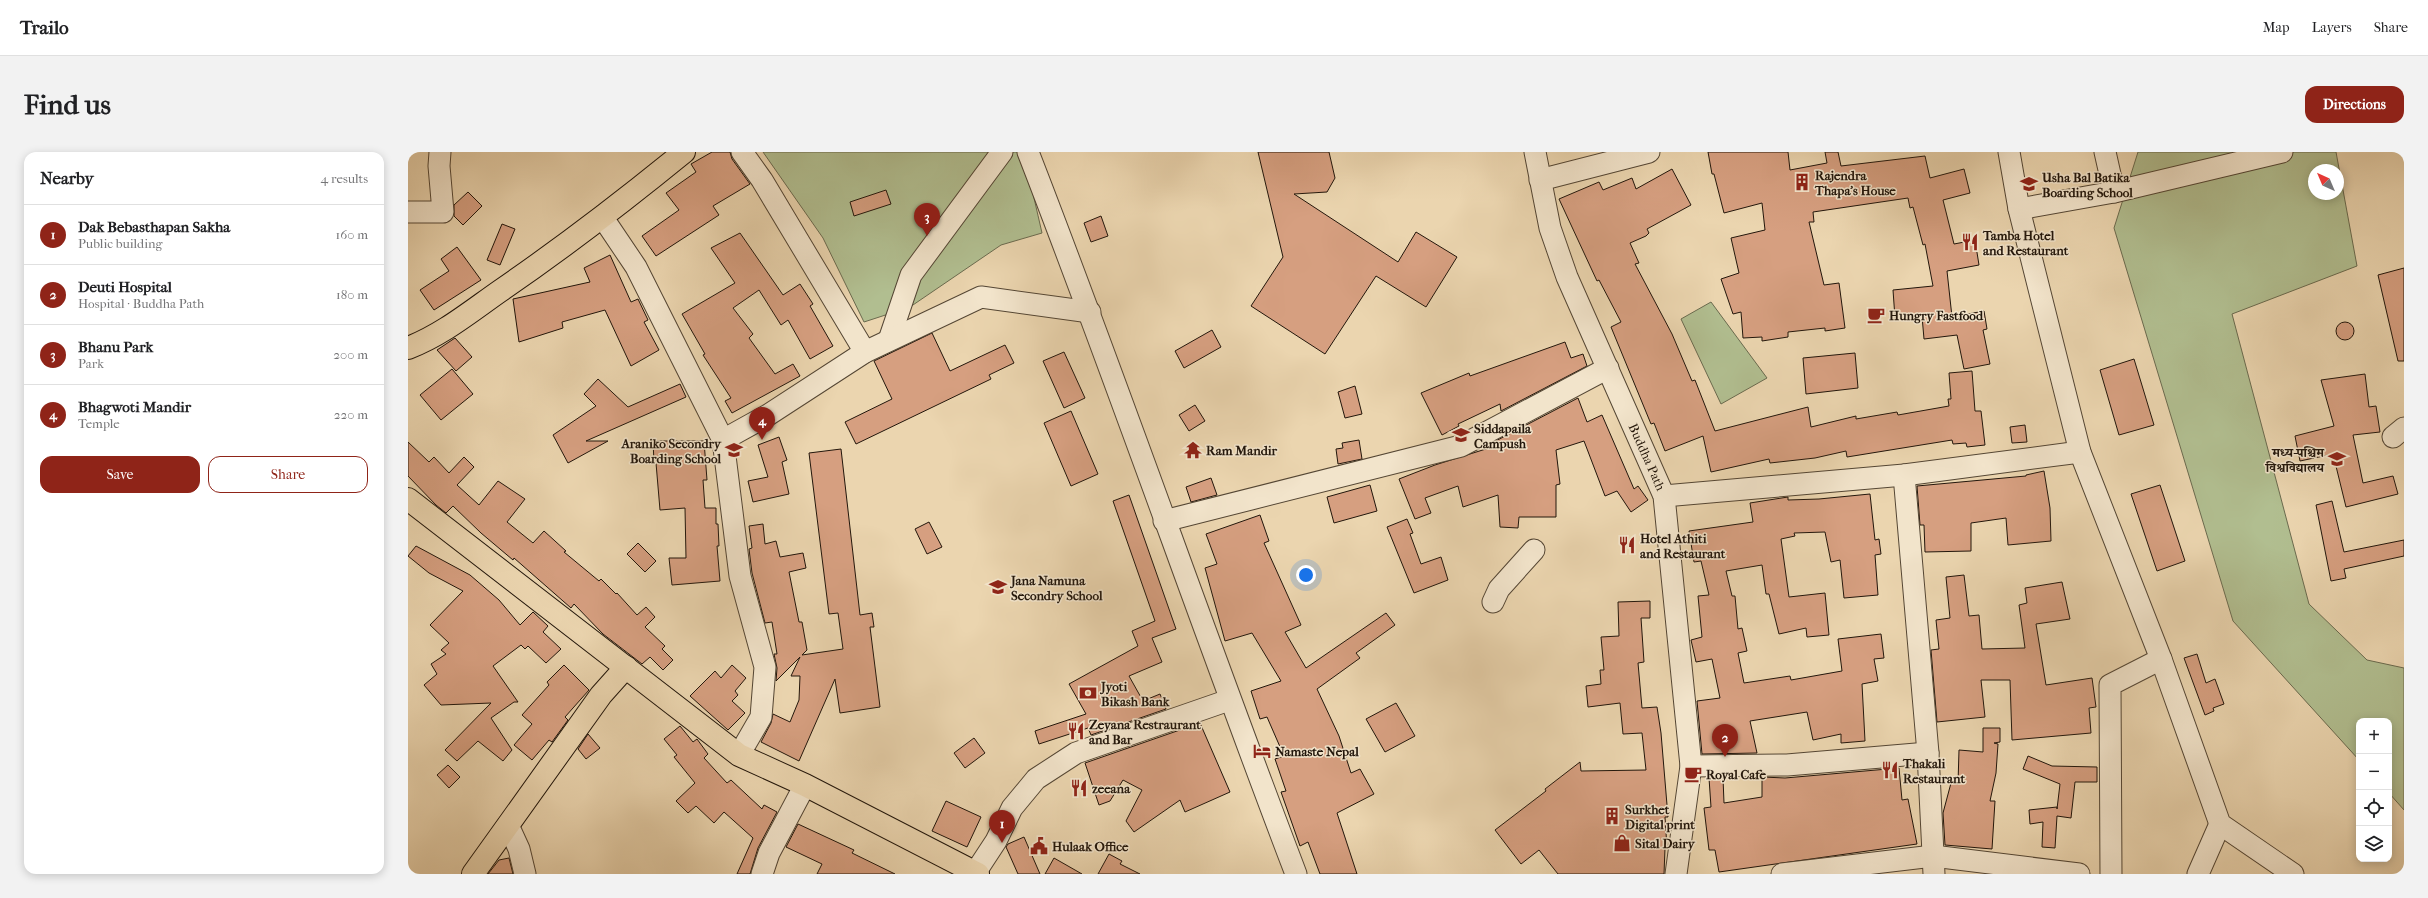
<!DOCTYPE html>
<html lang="en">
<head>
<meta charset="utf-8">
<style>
  :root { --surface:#fff; --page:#f2f2f2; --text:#202124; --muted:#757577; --line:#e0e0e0; --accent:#8f2418 }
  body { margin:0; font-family:"IM FELL French Canon","Noto Serif Devanagari",serif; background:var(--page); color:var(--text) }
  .controls { position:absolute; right:12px; bottom:12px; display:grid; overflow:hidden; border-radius:8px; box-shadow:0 2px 10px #0003 }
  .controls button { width:36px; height:36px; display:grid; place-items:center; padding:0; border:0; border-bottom:1px solid var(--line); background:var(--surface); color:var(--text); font:20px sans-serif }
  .compass { position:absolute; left:1900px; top:12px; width:36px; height:36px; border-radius:50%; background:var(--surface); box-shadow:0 2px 10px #0003; rotate:316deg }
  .you { position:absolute; left:898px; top:423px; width:14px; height:14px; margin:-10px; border:3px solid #fff; border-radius:50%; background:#1a73e8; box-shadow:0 0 0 6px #1a73e833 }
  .badge { display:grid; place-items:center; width:26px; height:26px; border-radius:50%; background:var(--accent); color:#fff; font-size:13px; font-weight:700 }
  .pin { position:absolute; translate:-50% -33px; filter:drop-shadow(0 1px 2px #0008) }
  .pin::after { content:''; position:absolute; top:21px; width:14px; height:12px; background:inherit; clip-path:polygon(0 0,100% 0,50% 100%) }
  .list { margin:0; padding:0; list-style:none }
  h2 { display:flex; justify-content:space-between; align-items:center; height:52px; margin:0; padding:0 16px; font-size:17px }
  h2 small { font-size:13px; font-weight:400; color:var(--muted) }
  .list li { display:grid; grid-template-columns:26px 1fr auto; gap:12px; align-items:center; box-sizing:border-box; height:60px; padding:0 16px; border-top:1px solid var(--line) }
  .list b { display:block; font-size:15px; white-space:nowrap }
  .list p { margin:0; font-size:13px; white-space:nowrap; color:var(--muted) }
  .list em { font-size:13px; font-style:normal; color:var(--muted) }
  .actions { display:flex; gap:8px; padding:12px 16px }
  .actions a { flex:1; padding:9px 0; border:1px solid var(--accent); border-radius:12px; text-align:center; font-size:14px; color:var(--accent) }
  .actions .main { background:var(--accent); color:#fff }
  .icon { flex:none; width:22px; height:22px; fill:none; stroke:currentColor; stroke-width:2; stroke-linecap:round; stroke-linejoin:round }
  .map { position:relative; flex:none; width:1996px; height:722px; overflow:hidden; border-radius:12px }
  header { display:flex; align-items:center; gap:24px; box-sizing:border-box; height:56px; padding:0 20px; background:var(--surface); border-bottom:1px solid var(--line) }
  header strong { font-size:19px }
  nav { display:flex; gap:22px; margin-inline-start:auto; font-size:14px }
  .intro { display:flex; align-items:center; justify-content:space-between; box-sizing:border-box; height:96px; padding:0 24px }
  h1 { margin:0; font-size:28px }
  .button { padding:10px 18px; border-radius:12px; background:var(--accent); color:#fff; font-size:14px; font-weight:700 }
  main { display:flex; gap:24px; padding:0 24px }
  aside { flex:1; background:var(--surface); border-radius:12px; box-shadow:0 2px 10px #0003 }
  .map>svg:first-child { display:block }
  .green { fill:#b1be90; stroke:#6a6a4e; fill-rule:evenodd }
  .building { fill:#d69f80; stroke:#22160b }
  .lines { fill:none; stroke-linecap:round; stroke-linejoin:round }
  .minor-casing { stroke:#544634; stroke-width:23 }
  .major-casing { stroke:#22160b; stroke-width:24 }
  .minor { stroke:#f2e4cb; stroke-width:21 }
  .major { stroke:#ebd5af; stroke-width:22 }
  .labels { text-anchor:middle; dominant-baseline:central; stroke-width:3; stroke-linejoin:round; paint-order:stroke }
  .poi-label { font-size:13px; font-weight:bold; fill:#22160b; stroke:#f2e4cb; text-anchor:start }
  .street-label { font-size:13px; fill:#22160b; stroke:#f2e4cb }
</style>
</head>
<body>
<header>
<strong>Trailo</strong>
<nav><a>Map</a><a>Layers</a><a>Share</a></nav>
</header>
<div class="intro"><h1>Find us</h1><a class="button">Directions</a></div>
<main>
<aside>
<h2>Nearby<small>4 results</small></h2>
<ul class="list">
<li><span class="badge">1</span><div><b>Dak Bebasthapan Sakha</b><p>Public building</p></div><em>160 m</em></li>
<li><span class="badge">2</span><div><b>Deuti Hospital</b><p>Hospital · Buddha Path</p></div><em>180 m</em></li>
<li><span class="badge">3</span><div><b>Bhanu Park</b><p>Park</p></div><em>200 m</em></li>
<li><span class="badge">4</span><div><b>Bhagwoti Mandir</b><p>Temple</p></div><em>220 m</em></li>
</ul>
<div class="actions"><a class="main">Save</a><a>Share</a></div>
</aside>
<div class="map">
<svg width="1996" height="722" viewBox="0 0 1996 722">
  <rect width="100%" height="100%" fill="#ebd5af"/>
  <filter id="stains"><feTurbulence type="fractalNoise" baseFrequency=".005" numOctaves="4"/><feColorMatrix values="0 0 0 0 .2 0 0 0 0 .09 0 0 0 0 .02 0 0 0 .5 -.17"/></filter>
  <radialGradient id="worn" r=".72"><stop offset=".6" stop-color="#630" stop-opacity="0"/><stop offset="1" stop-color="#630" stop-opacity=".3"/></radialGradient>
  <g class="green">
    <polygon points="355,0 611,0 618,11 634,81 593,93 502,155 456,170 415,86"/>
    <path d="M1730,0H1928L1949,114L1824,162L1901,452L1959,508L1996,516V658L1981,641V569H1951V608L1825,469L1706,76ZM1906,18H1930V42H1906Z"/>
    <polygon points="1303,150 1359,226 1313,252 1273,167"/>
  </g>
  <g class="building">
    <polygon points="304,0 322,0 324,7 342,32 305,54 311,63 248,104 234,84 271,58 258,41 288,20 283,12"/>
    <polygon points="850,0 921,0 927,26 919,40 886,42 990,110 1008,80 1049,105 1018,155 968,124 917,202 843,154 875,105"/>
    <polygon points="1300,0 1380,0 1382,18 1419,11 1417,0 1430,0 1433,14 1517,4 1522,26 1556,17 1562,41 1535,48 1546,92 1567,88 1571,113 1539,119 1544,165 1576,159 1579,177 1575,178 1582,212 1556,217 1549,183 1516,187 1514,164 1487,166 1485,138 1525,134 1517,92 1515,93 1505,55 1502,56 1500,46 1405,60 1406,70 1401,70 1416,133 1431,131 1437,176 1417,179 1417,176 1380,180 1380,185 1354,189 1354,185 1335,186 1333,160 1325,162 1313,127 1331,121 1323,86 1357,78 1354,51 1316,61 1306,22 1304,22"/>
    <polygon points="1264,17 1283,53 1239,77 1241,81 1238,84 1222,91 1231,111 1227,112 1264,182 1284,229 1287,228 1307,279 1400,255 1403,275 1448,264 1448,267 1489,260 1490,263 1541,254 1540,247 1543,247 1541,221 1564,219 1567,259 1573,259 1577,293 1559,295 1558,291 1545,292 1544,288 1439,305 1438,299 1407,306 1362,311 1361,307 1303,320 1295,284 1257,299 1246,271 1243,272 1203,175 1213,170 1191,128 1189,129 1151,47 1191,30 1195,38 1224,26 1228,37"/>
    <polygon points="478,38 483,52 446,64 442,50"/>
    <polygon points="60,40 74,54 55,73 46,64 46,53"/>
    <polygon points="693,64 700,84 683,90 676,71"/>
    <polygon points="94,72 107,77 92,113 79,108"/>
    <polygon points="332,81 375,143 392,132 405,152 402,154 425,194 402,207 380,168 373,173 351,138 325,156 345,182 341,186 367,222 385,212 392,224 324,261 317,249 323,246 295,203 297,202 274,162 327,131 303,96"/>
    <polygon points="49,95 73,128 26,158 12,138 41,119 33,107"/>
    <polygon points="202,103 223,150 230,147 240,168 236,170 251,198 223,214 197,158 154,170 155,176 111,190 105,147 182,130 176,116"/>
    <polygon points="1996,116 1996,209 1990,209 1970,123"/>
    <circle cx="1937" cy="179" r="9"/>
    <polygon points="804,178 813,195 776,216 767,199"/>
    <polygon points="524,181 542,219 597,193 606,211 581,223 583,227 448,292 437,270 484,247 466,209"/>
    <polygon points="47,186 64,205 48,219 29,198"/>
    <polygon points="1157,190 1163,206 1175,202 1179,214 1093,259 1092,252 1050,272 1051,274 1034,283 1013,241 1061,221 1062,224"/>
    <polygon points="656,200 677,246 656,256 635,209"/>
    <polygon points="1447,201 1450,236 1398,242 1395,206"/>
    <polygon points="1726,207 1746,273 1711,283 1692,218"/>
    <polygon points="44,217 65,242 33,268 12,243"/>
    <polygon points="1957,222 1961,255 1968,254 1972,280 1945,283 1955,331 1985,324 1990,342 1938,355 1925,302 1892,309 1887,284 1926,274 1913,228"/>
    <polygon points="190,227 220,255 272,232 278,245 178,289 200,289 160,311 145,283 188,254 176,242"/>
    <polygon points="947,234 954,262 937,266 930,240"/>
    <polygon points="1170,246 1179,270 1194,263 1226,337 1230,334 1240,348 1223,360 1209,339 1197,344 1176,289 1148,298 1152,332 1148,333 1148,365 1111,365 1110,376 1092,375 1090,343 1055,355 1050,334 1017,346 1023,361 1007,367 991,327 1027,313 1081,296 1080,293"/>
    <polygon points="787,253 797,269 781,279 771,263"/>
    <polygon points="663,259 690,322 663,334 636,271"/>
    <polygon points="1617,273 1619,290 1604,291 1602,275"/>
    <polygon points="371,285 379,308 374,310 381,342 345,350 340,329 360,325 350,293"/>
    <polygon points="951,288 954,307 930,312 928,297 935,296 934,291"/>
    <polygon points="245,289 296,289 299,328 295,328 297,356 308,356 308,372 310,372 311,394 309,394 312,429 264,433 261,406 278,406 277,356 252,358 248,311 246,311"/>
    <polygon points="0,290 21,310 26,305 41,321 56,305 66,315 49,333 71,353 90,329 117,347 99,370 125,391 136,379 158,399 156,400 191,429 193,427 208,442 209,441 229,463 238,455 247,465 237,475 257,494 254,497 265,508 255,518 242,505 234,512 195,482 166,452 163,456 106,406 105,408 73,381 45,354 38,361 28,353 0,324"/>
    <polygon points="433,297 452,463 464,461 466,475 462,475 472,555 432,561 427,527 391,609 353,590 363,571 365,562 382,570 391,548 392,524 383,524 392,505 368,529 369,516 366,502 369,502 364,470 357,471 344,421 341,397 344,396 341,374 355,372 357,392 368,389 372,405 395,401 398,416 381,420 391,470 394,470 399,498 394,503 435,497 430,461 421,462 401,301"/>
    <polygon points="1636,319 1642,356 1643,389 1600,393 1598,366 1563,371 1563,399 1517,400 1516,373 1512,373 1509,334 1618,324 1618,323"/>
    <polygon points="803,326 809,343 783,350 778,335"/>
    <polygon points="962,333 969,359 926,371 919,345"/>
    <polygon points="1752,333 1777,409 1749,419 1723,342"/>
    <polygon points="1462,342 1467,388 1471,387 1473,402 1467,403 1470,443 1436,446 1432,408 1423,410 1417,380 1386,381 1387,384 1373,387 1381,445 1417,441 1421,483 1399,485 1398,476 1371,482 1361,442 1358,442 1354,413 1318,419 1324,444 1327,444 1330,477 1334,476 1339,499 1330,501 1336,531 1382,524 1383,528 1434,519 1430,487 1473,482 1476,506 1466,507 1470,529 1454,532 1457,589 1433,591 1433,582 1405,588 1399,560 1342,569 1349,601 1294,602 1289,549 1312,546 1304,507 1288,510 1283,488 1294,485 1290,444 1301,443 1293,409 1286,410 1281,379 1345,370 1342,351 1380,345 1380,348 1411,347"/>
    <polygon points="721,343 768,477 744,486 754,510 721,524 735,549 752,542 758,557 683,583 680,576 631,592 627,579 678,562 661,532 730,494 724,479 747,469 705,349"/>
    <polygon points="1924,349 1936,400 1996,388 1996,404 1936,417 1938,426 1923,429 1908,353"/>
    <polygon points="852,363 861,389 856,391 893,473 877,480 898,516 978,461 987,473 948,501 952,506 909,537 931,584 943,621 952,617 966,642 929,661 949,722 912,722 900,690 892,694 873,640 878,639 867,607 876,604 859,565 852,567 843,539 873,529 844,481 817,489 797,416 809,412 798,382"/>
    <polygon points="999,367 1005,381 1002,382 1013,412 1033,405 1040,428 1006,441 979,375"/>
    <polygon points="521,370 534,395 519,402 507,377"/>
    <polygon points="230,391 248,409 237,420 219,402"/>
    <polygon points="8,394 62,423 91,448 112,473 125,460 140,474 135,480 153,497 138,511 120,494 117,497 113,493 85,514 110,550 106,550 83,566 104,598 95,609 70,589 49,609 37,598 83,551 33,553 16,533 29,522 23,512 38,502 33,498 41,491 22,473 55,439 21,421 0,404"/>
    <polygon points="1556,423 1561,464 1571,463 1574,497 1617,496 1611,453 1619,451 1617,436 1654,430 1662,467 1628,472 1638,533 1684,526 1688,555 1681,556 1683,581 1604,588 1602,528 1573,528 1577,565 1529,570 1523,498 1531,497 1528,468 1542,466 1538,425"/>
    <polygon points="1242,449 1242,466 1233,466 1236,510 1230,511 1234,556 1249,555 1253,581 1260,665 1257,665 1259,696 1257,696 1256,722 1150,722 1131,698 1113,712 1087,678 1138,639 1137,637 1172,610 1173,619 1238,618 1234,581 1215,582 1212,551 1180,555 1178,534 1193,532 1192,518 1196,518 1193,485 1211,484 1210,450"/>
    <polygon points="1789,502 1798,531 1807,527 1816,552 1805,556 1806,559 1797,563 1776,506"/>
    <polygon points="156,513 181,538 157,565 160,568 144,590 141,588 124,608 106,593 124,572 114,563 141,533 139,530"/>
    <polygon points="324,513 338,526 327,539 330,543 324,549 337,561 320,578 282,544 307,519 313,526"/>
    <polygon points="988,551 1007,584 977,600 958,567"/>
    <polygon points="792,571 822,640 777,660 772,648 726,680 718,669 734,638 715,628 702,649 691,653 677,611"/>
    <polygon points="272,574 285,590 289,587 300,602 296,606 319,631 323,628 354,657 356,653 369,660 350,696 342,722 329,722 345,686 316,660 306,671 288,654 280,661 268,649 287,631 266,605 269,603 256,587"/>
    <polygon points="1575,576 1592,576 1592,590 1586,591 1590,592 1588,621 1582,649 1587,649 1584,697 1537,693 1535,661 1543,631 1550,632 1551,598 1575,600"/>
    <polygon points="180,582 192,596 178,607 170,597"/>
    <polygon points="566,586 577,601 557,616 546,601"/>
    <polygon points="1620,604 1644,614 1689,615 1689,630 1667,630 1663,666 1649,664 1647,696 1634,695 1635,670 1622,672 1621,658 1649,655 1649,657 1652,632 1615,617"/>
    <polygon points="40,613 52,625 41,636 29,623"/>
    <polygon points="1491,616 1494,648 1500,647 1509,692 1311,720 1307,698 1301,698 1296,656 1303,655 1301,626 1315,626 1316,651 1354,645 1354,625 1377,626"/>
    <polygon points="538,649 573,665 559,695 524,679"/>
    <polygon points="390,672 446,698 444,701 487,722 409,722 414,712 378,695"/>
    <polygon points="616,685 632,722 610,722 598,695 600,692"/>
    <polygon points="701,702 714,709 712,712 732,722 690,722"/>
    <polygon points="101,706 105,722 80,722 91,708"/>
    <polygon points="646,706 674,722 637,722"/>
  </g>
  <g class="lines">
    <g class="minor-casing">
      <g id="minor">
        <polyline points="334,0 354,28 457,200"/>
        <path d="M620,0C713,239 796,482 888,722"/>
        <polyline points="1127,0 1142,76 1159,125 1256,344 1283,614 1268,722"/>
        <polyline points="1601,0 1611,57 1672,300 1753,507 1812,672 1885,722"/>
        <polyline points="1697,0 1706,40"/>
        <polyline points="1132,28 1241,0"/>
        <polyline points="1611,57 1706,40 1874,0"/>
        <polyline points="0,60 35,60 31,14 32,0"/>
        <polyline points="195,66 228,115 315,288 332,424 357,515 353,565 331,603"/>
        <polyline points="481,188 503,123 594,0"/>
        <polyline points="1985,285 1996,276"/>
        <polyline points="315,288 360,263 457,200 573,145 682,160"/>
        <polyline points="1496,323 1520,601 1526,722"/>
        <polyline points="1256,344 1496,323 1672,300"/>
        <polyline points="756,369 1053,294 1200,216"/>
        <polyline points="1085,450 1091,437 1126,398"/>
        <polyline points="1283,614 1379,613 1520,601"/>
        <polyline points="100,673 111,697 117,722"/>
        <polyline points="567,721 588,689 604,656 628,627 668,601 821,548"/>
        <polyline points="354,722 361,701 397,633"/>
        <polyline points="1374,722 1525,704 1671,722"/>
        <polyline points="1703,722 1702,533 1753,507"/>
        <polyline points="1790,722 1812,672"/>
      </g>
    </g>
    <g class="major-casing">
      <g id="major">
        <path d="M0,196C34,183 62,160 92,139C156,95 216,49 276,0"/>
        <polyline points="0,347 331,603 397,633 570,722"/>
        <polyline points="65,722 193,543 218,515"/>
      </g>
    </g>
    <use href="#minor" class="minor"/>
    <use href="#major" class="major"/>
  </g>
  <defs>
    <g id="building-bare" transform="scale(1.38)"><path d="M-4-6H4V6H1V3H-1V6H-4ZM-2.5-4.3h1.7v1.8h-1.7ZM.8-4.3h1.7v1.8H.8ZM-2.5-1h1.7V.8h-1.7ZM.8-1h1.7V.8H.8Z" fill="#8f2418" stroke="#f2e4cb" stroke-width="2.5" paint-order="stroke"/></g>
    <g id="school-bare" transform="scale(1.38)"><path d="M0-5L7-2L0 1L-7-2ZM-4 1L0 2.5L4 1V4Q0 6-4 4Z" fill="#8f2418" stroke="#f2e4cb" stroke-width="2.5" paint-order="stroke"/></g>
    <g id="restaurant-bare" transform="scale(1.38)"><path d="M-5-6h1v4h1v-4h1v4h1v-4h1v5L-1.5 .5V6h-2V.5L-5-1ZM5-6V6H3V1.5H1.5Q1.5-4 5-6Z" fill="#8f2418" stroke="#f2e4cb" stroke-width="2.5" paint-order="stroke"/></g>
    <g id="cafe-bare" transform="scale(1.38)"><path d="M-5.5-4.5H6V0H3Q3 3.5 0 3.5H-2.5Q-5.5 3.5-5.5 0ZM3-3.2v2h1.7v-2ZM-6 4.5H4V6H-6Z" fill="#8f2418" stroke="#f2e4cb" stroke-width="2.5" paint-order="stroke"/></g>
    <g id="university-bare" transform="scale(1.38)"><path d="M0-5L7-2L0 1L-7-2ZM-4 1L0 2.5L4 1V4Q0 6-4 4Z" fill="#8f2418" stroke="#f2e4cb" stroke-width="2.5" paint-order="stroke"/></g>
    <g id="temple-bare" transform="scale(1.38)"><path d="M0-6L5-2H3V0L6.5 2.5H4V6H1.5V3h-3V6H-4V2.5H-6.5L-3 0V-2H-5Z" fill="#8f2418" stroke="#f2e4cb" stroke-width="2.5" paint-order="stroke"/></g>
    <g id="bank-bare" transform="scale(1.38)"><path d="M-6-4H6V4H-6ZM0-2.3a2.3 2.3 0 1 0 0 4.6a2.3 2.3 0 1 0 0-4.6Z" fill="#8f2418" stroke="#f2e4cb" stroke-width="2.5" paint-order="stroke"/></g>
    <g id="hotel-bare" transform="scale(1.38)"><path d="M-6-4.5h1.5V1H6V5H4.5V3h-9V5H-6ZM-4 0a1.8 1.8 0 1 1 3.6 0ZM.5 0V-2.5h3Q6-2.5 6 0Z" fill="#8f2418" stroke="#f2e4cb" stroke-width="2.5" paint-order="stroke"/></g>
    <g id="shop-bare" transform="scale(1.38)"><path d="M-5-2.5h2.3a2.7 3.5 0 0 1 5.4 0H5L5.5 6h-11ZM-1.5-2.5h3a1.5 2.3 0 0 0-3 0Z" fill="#8f2418" stroke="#f2e4cb" stroke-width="2.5" paint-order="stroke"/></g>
    <g id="civic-bare" transform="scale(1.38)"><path d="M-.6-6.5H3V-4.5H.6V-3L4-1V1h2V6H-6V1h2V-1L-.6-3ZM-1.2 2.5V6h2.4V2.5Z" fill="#8f2418" stroke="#f2e4cb" stroke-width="2.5" paint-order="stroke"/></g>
  </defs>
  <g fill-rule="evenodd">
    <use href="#building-bare" x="1394" y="30"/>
    <use href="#school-bare" x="1621" y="32"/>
    <use href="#restaurant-bare" x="1562" y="90"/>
    <use href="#cafe-bare" x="1468" y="163"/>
    <use href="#university-bare" x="1053" y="283"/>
    <use href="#school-bare" x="326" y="298"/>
    <use href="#temple-bare" x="785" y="298"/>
    <use href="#university-bare" x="1929" y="307"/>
    <use href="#restaurant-bare" x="1219" y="393"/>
    <use href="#school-bare" x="590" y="435"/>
    <use href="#bank-bare" x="680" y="541"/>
    <use href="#restaurant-bare" x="668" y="579"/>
    <use href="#hotel-bare" x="854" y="599"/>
    <use href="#restaurant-bare" x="1482" y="618"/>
    <use href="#cafe-bare" x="1285" y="622"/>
    <use href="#restaurant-bare" x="671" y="636"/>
    <use href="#building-bare" x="1204" y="664"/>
    <use href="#shop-bare" x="1214" y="691"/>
    <use href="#civic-bare" x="631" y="694"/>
  </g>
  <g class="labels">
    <g class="poi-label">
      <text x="1407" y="23">Rajendra<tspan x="1407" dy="15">Thapa's House</tspan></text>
      <text x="1634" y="25">Usha Bal Batika<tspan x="1634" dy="15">Boarding School</tspan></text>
      <text x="1575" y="83">Tamba Hotel<tspan x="1575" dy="15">and Restaurant</tspan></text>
      <text x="1481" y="163">Hungry Fastfood</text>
      <text x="1066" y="276">Siddapaila<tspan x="1066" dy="15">Campush</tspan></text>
      <text x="313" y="291" text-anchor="end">Araniko Secondry<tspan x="313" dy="15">Boarding School</tspan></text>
      <text x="798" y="298">Ram Mandir</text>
      <text x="1916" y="300" text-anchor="end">मध्य-पश्चिम<tspan x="1916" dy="15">विश्वविद्यालय</tspan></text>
      <text x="1232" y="386">Hotel Athiti<tspan x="1232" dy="15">and Restaurant</tspan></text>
      <text x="603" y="428">Jana Namuna<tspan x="603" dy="15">Secondry School</tspan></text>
      <text x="693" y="534">Jyoti<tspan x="693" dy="15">Bikash Bank</tspan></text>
      <text x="681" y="572">Zeyana Restraurant<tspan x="681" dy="15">and Bar</tspan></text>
      <text x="867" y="599">Namaste Nepal</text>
      <text x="1495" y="611">Thakali<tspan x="1495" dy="15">Restaurant</tspan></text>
      <text x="1298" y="622">Royal Cafe</text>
      <text x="684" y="636">zeeana</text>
      <text x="1217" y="657">Surkhet<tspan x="1217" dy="15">Digital print</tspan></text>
      <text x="1227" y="691">Sital Dairy</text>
      <text x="644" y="694">Hulaak Office</text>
    </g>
    <g class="street-label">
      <text transform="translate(1239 305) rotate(66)">Buddha Path</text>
    </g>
  </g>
  <rect width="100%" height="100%" filter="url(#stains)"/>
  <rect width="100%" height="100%" fill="url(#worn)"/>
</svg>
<div class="controls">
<button>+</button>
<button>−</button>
<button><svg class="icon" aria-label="locate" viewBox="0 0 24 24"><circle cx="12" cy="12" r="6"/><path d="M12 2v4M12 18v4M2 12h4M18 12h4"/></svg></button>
<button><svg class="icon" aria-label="layers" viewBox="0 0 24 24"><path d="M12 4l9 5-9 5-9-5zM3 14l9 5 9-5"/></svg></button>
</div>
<svg class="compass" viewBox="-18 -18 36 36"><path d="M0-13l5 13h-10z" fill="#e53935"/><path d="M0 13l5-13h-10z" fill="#757577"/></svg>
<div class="you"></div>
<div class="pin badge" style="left:594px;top:691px">1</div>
<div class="pin badge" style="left:1317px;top:605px">2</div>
<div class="pin badge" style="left:519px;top:84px">3</div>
<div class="pin badge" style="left:354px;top:288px">4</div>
</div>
</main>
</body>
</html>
